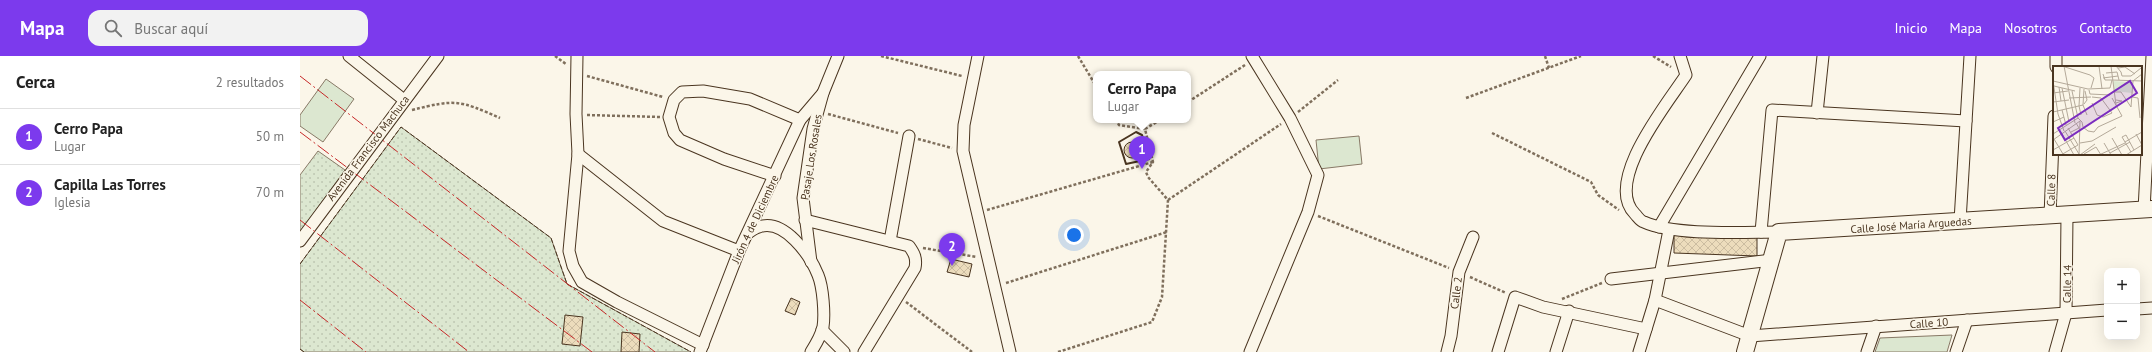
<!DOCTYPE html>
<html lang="es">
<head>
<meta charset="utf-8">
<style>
  :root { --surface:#fff; --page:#f2f2f2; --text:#222; --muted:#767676; --line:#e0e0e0; --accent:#7c3aed }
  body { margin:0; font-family:"PT Sans",sans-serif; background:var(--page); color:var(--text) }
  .controls { position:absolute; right:12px; bottom:12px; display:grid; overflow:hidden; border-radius:8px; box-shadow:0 4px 16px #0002 }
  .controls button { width:36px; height:36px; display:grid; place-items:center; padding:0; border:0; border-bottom:1px solid var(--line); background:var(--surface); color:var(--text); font:20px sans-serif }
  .you { position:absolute; left:774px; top:179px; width:14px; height:14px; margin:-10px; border:3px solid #fff; border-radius:50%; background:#1a73e8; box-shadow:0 0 0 6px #1a73e833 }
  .badge { display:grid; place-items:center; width:26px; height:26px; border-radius:50%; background:var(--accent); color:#fff; font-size:13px; font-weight:700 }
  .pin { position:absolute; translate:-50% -33px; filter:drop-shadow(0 1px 2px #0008) }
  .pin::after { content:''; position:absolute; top:21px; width:14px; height:12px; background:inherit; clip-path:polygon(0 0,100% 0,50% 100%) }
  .popup { position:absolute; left:793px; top:15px; width:98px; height:52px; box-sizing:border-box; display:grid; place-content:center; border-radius:8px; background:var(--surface); filter:drop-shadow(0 1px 3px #0005); font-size:13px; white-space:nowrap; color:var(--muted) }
  .popup b { font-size:15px; color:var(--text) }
  .popup::after { content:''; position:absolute; left:50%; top:100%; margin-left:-8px; border:8px solid transparent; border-top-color:var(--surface) }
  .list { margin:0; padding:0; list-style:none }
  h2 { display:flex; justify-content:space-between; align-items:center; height:52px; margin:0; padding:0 16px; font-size:17px }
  h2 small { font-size:13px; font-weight:400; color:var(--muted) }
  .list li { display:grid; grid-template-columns:26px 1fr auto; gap:12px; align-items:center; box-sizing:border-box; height:56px; padding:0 16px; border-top:1px solid var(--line) }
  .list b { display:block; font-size:15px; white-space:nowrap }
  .list p { margin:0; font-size:13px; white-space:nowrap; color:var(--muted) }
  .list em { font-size:13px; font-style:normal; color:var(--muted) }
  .icon { flex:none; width:22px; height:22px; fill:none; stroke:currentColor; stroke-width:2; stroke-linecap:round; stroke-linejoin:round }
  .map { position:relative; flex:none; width:1852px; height:296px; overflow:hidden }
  header { display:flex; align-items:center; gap:24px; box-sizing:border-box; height:56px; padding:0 20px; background:var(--accent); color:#fff }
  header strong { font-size:19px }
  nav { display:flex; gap:22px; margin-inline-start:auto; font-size:14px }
  .search { width:280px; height:36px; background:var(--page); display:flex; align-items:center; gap:10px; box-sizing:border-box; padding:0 14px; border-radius:12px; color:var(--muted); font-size:15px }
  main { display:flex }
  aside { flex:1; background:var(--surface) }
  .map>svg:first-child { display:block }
  .grass { fill:url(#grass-dots); stroke:#887966 }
  .park { fill:#dce7d0; stroke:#887966 }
  .building { fill:url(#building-cross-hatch); stroke:#4a3520 }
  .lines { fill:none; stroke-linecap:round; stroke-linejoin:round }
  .street-casing { stroke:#4a3520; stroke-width:13 }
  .secondary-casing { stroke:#4a3520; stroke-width:18 }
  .path { stroke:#7f6f5c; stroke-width:2.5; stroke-dasharray:3 2; stroke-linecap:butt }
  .street { stroke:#fbf6e9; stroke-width:11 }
  .secondary { stroke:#fbf6e9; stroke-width:16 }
  .fence { stroke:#4a3520; stroke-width:1; stroke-dasharray:5 2; stroke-linecap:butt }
  .wall { stroke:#4a3520; stroke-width:2 }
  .power { stroke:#c62828; stroke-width:1; stroke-dasharray:14 3 2 3; stroke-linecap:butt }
  .labels { text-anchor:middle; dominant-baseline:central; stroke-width:3; stroke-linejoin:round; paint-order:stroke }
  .street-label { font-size:11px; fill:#4a3520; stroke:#fbf6e9 }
  .inset-road { fill:none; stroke:#b4a999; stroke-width:1 }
  .view { fill:#7b2cbf; fill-opacity:0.15; stroke:#7b2cbf; stroke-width:2 }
  .inset-edge { fill:none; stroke:#4a3520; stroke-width:2 }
</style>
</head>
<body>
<header>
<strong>Mapa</strong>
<div class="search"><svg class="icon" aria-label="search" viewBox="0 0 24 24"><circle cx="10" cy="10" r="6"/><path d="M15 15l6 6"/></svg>Buscar aquí</div>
<nav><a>Inicio</a><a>Mapa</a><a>Nosotros</a><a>Contacto</a></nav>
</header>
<main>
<aside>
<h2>Cerca<small>2 resultados</small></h2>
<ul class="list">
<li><span class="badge">1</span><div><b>Cerro Papa</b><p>Lugar</p></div><em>50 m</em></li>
<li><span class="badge">2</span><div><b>Capilla Las Torres</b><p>Iglesia</p></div><em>70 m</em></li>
</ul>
</aside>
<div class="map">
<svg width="1852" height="296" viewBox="0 0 1852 296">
  <defs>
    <pattern id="grass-dots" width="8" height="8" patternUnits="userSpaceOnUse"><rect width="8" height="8" fill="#dce7d0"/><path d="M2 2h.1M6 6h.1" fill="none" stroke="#bec7b2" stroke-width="1.8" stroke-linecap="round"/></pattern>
    <pattern id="building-cross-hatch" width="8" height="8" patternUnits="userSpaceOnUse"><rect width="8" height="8" fill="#ecdcbc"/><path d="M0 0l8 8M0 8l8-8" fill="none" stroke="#ccbda1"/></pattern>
  </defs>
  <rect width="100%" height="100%" fill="#fbf6e9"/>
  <g class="grass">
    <polygon points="101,71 251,182 267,228 391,296 4,296 0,293 0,208"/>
    <polygon points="18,95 45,114 0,176 0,119"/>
  </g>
  <g class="park">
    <polygon points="26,23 54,43 23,86 0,70 0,59"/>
    <polygon points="1059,80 1062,108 1019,113 1016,84"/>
    <polygon points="1652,279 1647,296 1575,296 1580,282"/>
  </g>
  <g class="building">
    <circle cx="832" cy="94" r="8"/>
    <polygon points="1374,179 1457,181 1457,200 1374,197"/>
    <polygon points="651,203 672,208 669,221 647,216"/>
    <polygon points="491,242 500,246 495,259 485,255"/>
    <polygon points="265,259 283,261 280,290 262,288"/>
    <polygon points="322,276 340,278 339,296 321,296"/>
  </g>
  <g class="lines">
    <g class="street-casing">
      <g id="street">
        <polyline points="49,0 104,44"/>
        <polyline points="277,0 276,58 278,98 269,195 273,210 282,226 317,246 403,289"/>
        <polyline points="678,0 664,69 663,95 710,296"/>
        <path d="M1380,0L1386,19C1367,48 1303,126 1335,158C1338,161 1340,165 1344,166C1375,180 1443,176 1479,176"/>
        <polyline points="1756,11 1756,0"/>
        <polyline points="1517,57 1523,0"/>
        <polyline points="278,98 363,165 439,195"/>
        <polyline points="475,120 424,103 380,84 374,77 369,61 374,44 382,36 403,35 450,43 500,64"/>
        <polyline points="1844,154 1852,0"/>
        <polyline points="1750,160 1754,60"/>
        <path d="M505,164L609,190C614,197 617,202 615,212L564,296"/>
        <polyline points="1660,165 1670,0"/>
        <polyline points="1359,171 1460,0"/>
        <polyline points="1461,176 1472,54 1666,65"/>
        <path d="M448,177C451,175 455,172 459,171C484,162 510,199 518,219C523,231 525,258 523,271C521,280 516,288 511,296"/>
        <polyline points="0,185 138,0"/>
        <polyline points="590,185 609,80"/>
        <polyline points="511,206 503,142 513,73 523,37 538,0"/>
        <polyline points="1311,223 1472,204"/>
        <polyline points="1355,244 1450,280 1807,254"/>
        <polyline points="1837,253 1852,252"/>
        <polyline points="522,274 544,296"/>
        <polyline points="400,296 439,195 500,64 523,37"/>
        <polyline points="950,296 1008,156 1018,119 990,62 952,0"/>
        <polyline points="1147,296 1151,280 1159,216 1173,181"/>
        <polyline points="1198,296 1215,241 1243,251 1346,273"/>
        <polyline points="1256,296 1269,255"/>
        <polyline points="1339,296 1355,244 1369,174"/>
        <polyline points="1567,296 1576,270"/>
        <polyline points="1656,296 1667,264"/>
        <polyline points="1755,296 1766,257 1767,159"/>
      </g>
    </g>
    <g class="secondary-casing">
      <polyline id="secondary" points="1445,296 1479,176 1852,153"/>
    </g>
    <g class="path">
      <polyline points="255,0 266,8"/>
      <polyline points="581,0 662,20"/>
      <polyline points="778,0 796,30"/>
      <polyline points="1245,0 1249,12"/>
      <polyline points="1353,0 1371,11"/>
      <polyline points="287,20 363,41"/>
      <polyline points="1166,42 1281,0"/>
      <polyline points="888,46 945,9"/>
      <path d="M112,54C156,43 159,44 200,62"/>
      <polyline points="998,56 1038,24"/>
      <polyline points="528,58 598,77"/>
      <polyline points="287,59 360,61"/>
      <polyline points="845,73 860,64"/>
      <polyline points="1192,77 1291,126 1298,139 1319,154"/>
      <polyline points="618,83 652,92"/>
      <polyline points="868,144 981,68"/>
      <polyline points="687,154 853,106"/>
      <polyline points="1018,160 1149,212"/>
      <polyline points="623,192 677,201"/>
      <polyline points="1170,221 1206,237"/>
      <polyline points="706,227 867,176"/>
      <polyline points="1262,243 1302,227"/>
      <polyline points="606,246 672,296"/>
      <polyline points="758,296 852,266 862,241 868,144 848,121 846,116 853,106 845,73 819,69 816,64"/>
    </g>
    <use href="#street" class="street"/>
    <use href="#secondary" class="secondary"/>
    <g class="fence">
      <polyline points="0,208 101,71 251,182 267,228 391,296"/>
      <polyline points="0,293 4,296"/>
    </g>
    <polygon class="wall" points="836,76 842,79 849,103 826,108 819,86"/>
    <g class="power">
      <polyline points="0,20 355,296"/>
      <polyline points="0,76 292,296"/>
      <polyline points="0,164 169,296"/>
      <polyline points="0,244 66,296"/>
    </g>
  </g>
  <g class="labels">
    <g class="street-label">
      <text transform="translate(68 92) rotate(-53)">Avenida Francisco Machuca</text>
      <text transform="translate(511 101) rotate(-81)">Pasaje Los Rosales</text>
      <text transform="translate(1751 134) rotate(-88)">Calle 8</text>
      <text transform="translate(455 163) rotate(-65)">Jirón 4 de Diciembre</text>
      <text transform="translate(1611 169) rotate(-4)">Calle José María Arguedas</text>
      <text transform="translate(1767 228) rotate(-89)">Calle 14</text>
      <text transform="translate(1156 237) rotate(-83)">Calle 2</text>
      <text transform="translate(1629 267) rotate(-4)">Calle 10</text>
    </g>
  </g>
  <g transform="translate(1753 10)">
    <rect width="89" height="89" fill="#fbf6e9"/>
    <path d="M60,15L79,16V27L61,25Z" fill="#dce7d0"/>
    <path class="inset-road" d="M9,0L37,9L41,12L38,22M11,0L22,57M46,0L49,23M58,0L63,39M63,0L68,6L69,10H78L88,2M65,2L72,1L82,8M53,7L64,6L66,14M50,8L52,14H59M50,12L65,10M59,14L89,15M0,15L35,23L57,22L59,14M0,15L5,48L11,65M1,20L22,25M6,21L8,35M9,22L16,56M27,22L26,40L28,49M31,23L30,39L34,49M36,24L37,28L57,29M19,25L25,52L29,56L30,61L35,65L41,66L45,61L69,50M61,26H68L78,41M0,27L15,25M39,31L48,32L59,47L50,51L44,49L39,37M79,31L85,32L87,52M16,32L38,31M59,32L69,50M63,34L69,35L63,37M0,36L16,34M31,38L34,34L32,25M78,41L80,15L89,8M9,44L13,59M0,46L30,39M0,56L11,51M12,65L26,88M18,66L26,62L23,57M0,68L25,52M9,68L21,89M59,72L69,89M1,73L10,88M0,74L27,55M72,76L89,66M27,77L39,75L63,61M51,77L58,89M0,84L21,72M78,86L69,71L73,69L81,84M57,87L77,76M31,88L43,81L48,89M8,89L25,79L15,62M26,89L27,55M27,89L42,78M46,89L72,77M73,89L89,79L83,68"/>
    <path class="view" d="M77,15L84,27L12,74L5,62Z"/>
    <rect width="89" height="89" class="inset-edge"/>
  </g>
</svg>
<div class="controls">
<button>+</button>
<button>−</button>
</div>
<div class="you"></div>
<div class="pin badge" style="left:842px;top:113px">1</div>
<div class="popup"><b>Cerro Papa</b>Lugar</div>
<div class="pin badge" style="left:652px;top:210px">2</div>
</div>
</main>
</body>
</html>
